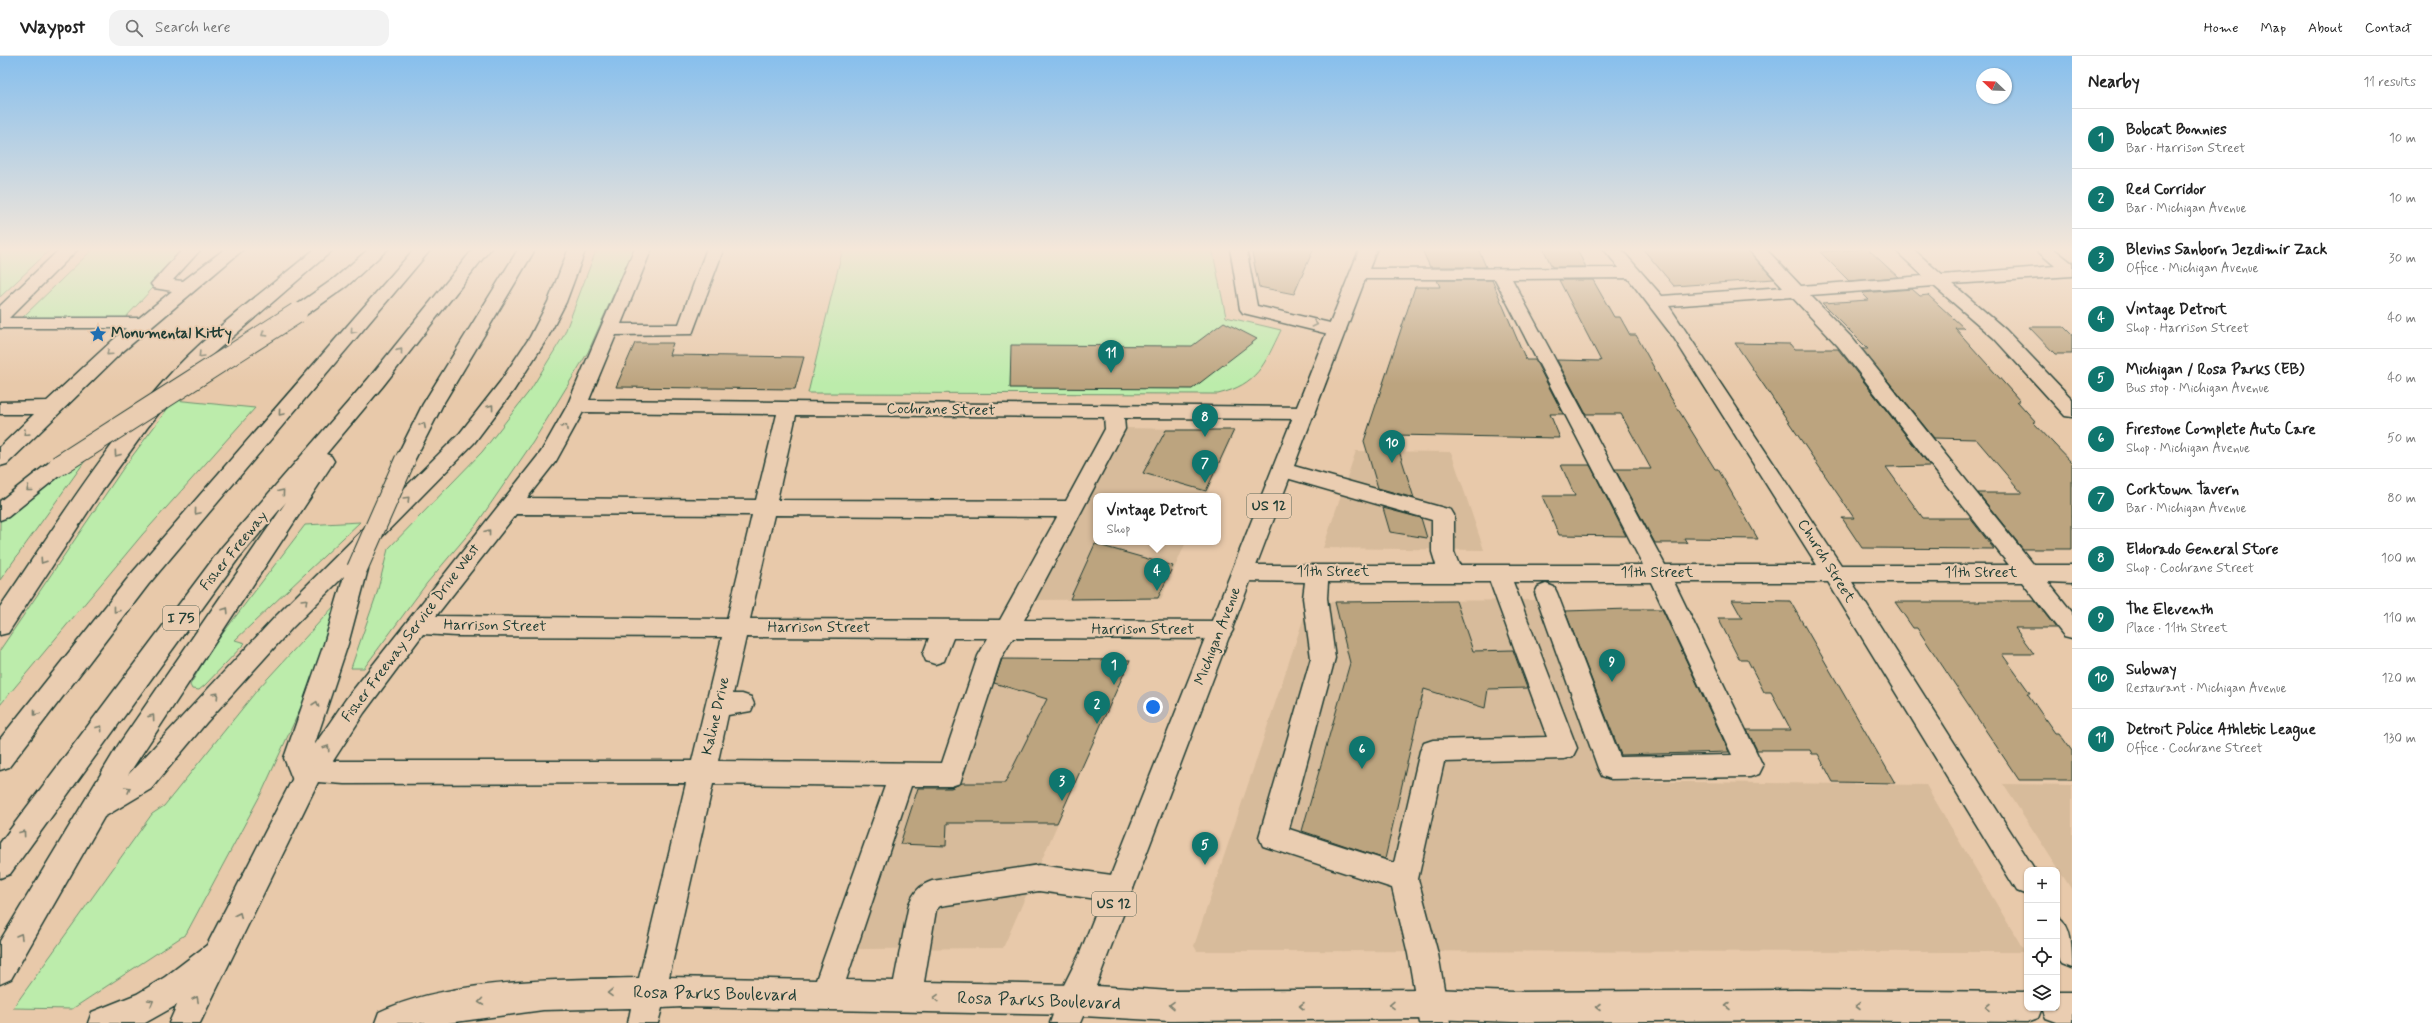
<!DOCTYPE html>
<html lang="en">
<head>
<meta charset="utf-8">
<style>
  :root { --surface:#fff; --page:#f2f2f2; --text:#222; --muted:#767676; --line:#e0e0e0; --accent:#0f766e }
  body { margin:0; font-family:Mynerve,sans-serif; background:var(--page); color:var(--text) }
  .controls { position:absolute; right:12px; bottom:12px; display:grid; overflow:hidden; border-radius:8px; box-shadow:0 1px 3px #0004 }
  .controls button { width:36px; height:36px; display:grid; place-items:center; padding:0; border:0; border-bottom:1px solid var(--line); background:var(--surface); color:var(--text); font:20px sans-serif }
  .compass { position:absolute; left:1976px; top:12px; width:36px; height:36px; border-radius:50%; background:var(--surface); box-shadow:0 1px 3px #0004; rotate:293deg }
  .you { position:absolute; left:1153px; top:651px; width:14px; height:14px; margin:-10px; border:3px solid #fff; border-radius:50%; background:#1a73e8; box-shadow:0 0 0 6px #1a73e833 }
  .badge { display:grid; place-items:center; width:26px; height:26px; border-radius:50%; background:var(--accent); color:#fff; font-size:13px; font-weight:700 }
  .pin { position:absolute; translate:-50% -33px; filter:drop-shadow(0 1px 2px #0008) }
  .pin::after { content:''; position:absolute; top:21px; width:14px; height:12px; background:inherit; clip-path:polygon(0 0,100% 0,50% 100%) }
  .popup { position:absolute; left:1093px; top:437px; width:128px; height:52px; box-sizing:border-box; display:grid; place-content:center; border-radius:8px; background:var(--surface); filter:drop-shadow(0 1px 3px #0005); font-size:13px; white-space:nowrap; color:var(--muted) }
  .popup b { font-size:15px; color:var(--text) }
  .popup::after { content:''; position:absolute; left:50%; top:100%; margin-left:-8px; border:8px solid transparent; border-top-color:var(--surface) }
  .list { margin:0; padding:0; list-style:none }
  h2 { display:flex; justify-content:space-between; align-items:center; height:52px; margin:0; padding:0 16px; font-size:17px }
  h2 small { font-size:13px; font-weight:400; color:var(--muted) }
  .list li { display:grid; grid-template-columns:26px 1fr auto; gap:12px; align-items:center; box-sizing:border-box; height:60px; padding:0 16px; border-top:1px solid var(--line) }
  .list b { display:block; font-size:15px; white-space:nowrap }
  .list p { margin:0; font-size:13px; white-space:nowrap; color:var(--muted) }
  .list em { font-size:13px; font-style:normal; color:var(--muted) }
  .icon { flex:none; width:22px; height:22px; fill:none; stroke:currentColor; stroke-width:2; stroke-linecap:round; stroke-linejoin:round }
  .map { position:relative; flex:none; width:2072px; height:967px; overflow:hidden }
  header { display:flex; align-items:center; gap:24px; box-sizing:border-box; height:56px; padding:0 20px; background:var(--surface); border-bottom:1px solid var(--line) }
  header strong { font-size:19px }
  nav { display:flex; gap:22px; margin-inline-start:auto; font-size:14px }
  .search { width:280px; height:36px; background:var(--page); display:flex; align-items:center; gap:10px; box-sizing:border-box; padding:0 14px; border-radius:12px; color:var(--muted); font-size:15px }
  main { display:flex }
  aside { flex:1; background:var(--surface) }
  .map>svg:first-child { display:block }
  .built { fill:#d7bb9b }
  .green { fill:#bcecab; stroke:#6e9470 }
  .building { fill:#bca47f; stroke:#1f3d34 }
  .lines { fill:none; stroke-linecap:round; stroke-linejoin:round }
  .minor-casing { stroke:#1f3d34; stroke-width:3 }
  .major-casing { stroke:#1f3d34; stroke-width:3 }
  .highway-casing { stroke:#1f3d34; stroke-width:3 }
  .minor { fill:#eacdb1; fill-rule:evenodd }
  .major { fill:#eacdb1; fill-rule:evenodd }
  .highway { fill:#eacdb1; fill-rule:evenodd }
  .highway-bridge-casing { stroke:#1f3d34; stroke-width:22; stroke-linecap:butt }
  .highway-bridge { stroke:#eacdb1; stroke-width:20 }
  .oneway { stroke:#7a7e6c }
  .labels { text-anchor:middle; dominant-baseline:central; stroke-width:4; stroke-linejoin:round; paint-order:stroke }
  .shield { fill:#eacdb1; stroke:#5c685a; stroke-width:1 }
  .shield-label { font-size:14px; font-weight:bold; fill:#1f3d34 }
  .poi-label { font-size:15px; font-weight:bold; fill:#1f3d34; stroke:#eacdb1; text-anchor:start }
  .street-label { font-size:15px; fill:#1f3d34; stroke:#eacdb1 }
  .near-street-label { font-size:18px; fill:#1f3d34; stroke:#eacdb1 }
</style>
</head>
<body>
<header>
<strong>Waypost</strong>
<div class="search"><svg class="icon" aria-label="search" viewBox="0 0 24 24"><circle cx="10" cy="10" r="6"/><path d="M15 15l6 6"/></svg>Search here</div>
<nav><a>Home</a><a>Map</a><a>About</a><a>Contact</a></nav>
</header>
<main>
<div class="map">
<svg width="2072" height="967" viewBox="0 0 2072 967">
  <rect width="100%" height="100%" fill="#e8c9aa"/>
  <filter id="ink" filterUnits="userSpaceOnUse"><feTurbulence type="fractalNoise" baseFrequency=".025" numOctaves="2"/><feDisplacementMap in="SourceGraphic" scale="8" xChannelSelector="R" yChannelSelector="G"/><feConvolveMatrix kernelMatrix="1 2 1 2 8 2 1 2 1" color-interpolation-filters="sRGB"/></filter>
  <g filter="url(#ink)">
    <g class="built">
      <polygon points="1123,372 1235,374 1206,440 1096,440 1096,486 1186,486 1161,543 1034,544"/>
      <polygon points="1356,395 1451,396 1484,494 1323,492"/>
      <polygon points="1538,544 1609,725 1926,729 2025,896 1197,895 1194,890 1309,546"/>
      <polygon points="997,603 1130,603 1003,892 858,893 913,725 959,722"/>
      <polygon points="2003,728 2072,729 2072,834"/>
    </g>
    <g class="green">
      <polygon points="0,192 52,192 0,241"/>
      <polygon points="94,192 190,192 125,262 22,262"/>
      <polygon points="597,192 634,192 588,296 533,386 476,469 427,527 364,612 351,612 377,537 388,493 482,396 531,333 564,279"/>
      <path d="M843,192H1212L1226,261L1281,274C1264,309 1258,328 1218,338L808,337Z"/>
      <polygon points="174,344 255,352 142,479 0,649 0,594 122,414"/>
      <polygon points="95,391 0,524 0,464"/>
      <polygon points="360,466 235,584 245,587 205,629 199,634 192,633 190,629 211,593 305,469"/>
      <polygon points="336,548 308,645 303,647 263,734 186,878 72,953 13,952 152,758 164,750 258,633"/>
    </g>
    <g class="building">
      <polygon points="1251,192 1314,192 1294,238 1259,231"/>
      <polygon points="1421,192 1478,192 1486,211 1430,211"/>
      <polygon points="1543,192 1576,192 1586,211 1552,211"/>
      <polygon points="1642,192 1746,192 1774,223 1674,230"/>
      <polygon points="1868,193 1898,221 1849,225 1820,196"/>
      <polygon points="1437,224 1492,224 1526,304 1535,304 1563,358 1550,358 1560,382 1394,379 1414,442 1378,432 1364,385 1415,231 1440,231"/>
      <polygon points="1559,224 1593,224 1614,261 1620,261 1630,279 1636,279 1668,337 1715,413 1718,413 1758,483 1684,482 1687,487 1655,487 1615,413 1651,413 1621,358 1586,358 1557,304 1601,305"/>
      <polygon points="1912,233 1920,240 1928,239 1964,272 1955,272 2020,345 2017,345 2036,366 2033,366 2072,407 2072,493 2023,493 1978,437 2022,437 1976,383 1934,382 1862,293 1868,293 1822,247 1869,244 1862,237"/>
      <polygon points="1224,266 1257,283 1192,333 1010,332 1011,289 1192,290"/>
      <polygon points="2029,271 2064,271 2072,279 2072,298 2055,298"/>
      <polygon points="635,287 673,287 669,299 804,301 795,333 616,331"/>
      <polygon points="1735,287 1790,288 1794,293 1838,293 1930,410 1886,411 1923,462 1970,462 1994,493 1862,492 1842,462 1854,462"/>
      <polygon points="1166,374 1234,374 1206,435 1143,417"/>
      <polygon points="1561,409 1590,409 1626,480 1559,479 1542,440 1575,440"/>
      <polygon points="1383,452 1421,462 1427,482 1390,476"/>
      <polygon points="1095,488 1173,510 1158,542 1070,543"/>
      <polygon points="1732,544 1790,545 1895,727 1833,726 1818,698 1812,698 1810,694 1757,694 1747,674 1791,674 1771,636 1764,636 1747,603 1739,603 1718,562 1742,562"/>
      <polygon points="1456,545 1473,595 1513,594 1527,632 1488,633 1485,652 1424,633 1385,803 1302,775 1350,607 1335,546"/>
      <polygon points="1979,545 2035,545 2056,572 2015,572 2034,598 2002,598 2030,637 2027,637 2055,677 2059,677 2072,695 2072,724 2019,724 1917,572 1913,572 1895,546 1980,546"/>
      <polygon points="1629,553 1662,553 1729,696 1621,699 1565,555"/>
      <polygon points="1002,603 1130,604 1057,767 947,767 946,790 900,788 918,732 951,732 962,727 1005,727 1047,643 994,627"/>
    </g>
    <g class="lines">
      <g class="minor-casing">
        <g id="minor">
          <polygon points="61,192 79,192 9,262 139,262 172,235 154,232 151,228 184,192 202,192 173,224 183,225 226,192 245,192 121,297 7,408 0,410 0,391 34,358 0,358 0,346 47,345 126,272 0,272 0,250"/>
          <path d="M635,192H652L621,268H679L707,192H724L692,278L616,279L589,344L1305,351L1312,352L1315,357L1312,362L1305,363L1124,362L1125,373L1024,564L1221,565L1229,567L1233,574L1229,581L1221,583L1013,582L1001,602L960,727L951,730H911L846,924L894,925L909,848C914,836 920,829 932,825L1039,809L1119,820L1129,824L1133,833L1129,842L1119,846L1039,835L940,850L936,854L924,926L1073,929L1084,933L1088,944L1084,955L1073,959L682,951L662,952L658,967H628L631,952L543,954L448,967H375L379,956C452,922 559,924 639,922L686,727L344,728L318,726L200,967H169L177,949L145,967H88L92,956L137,938L165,921L207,889L296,716L346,643L541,396L567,350ZM583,356L777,358L756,444L527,442L556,405ZM796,359L1104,361L1105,373L1066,445L777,444ZM516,458L752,459L727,563L436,560ZM774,459L1057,461L1000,564L750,563ZM423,578L456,580L722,581L692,705H333L364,657ZM746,581L929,582L923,598L926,605L935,608L944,605L953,582H988L978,600L942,707L718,705L728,659L751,655L754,648L751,641L742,638H733ZM713,728L885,730L816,924L669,921Z"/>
          <polygon points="1230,192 1246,192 1257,250 1343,270 1346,274 1343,278 1337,280 1243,257 1240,253"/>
          <path d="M1603,192H1620L1662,240L1783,231L1747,192H1765L1801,230L1923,220L1893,192H1912L1942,219L2055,210L2034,192H2053L2072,207V220L1953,228L2006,274L2072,343V361L2065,360L1994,282L1934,230L1810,239L1852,282L2034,509H2072V527L2048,526L2072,556V582L2064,580L2022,526H1852L2035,814H2027V839L2017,835L1828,526H1674L1763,710L1759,718L1750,721L1611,723L1602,720L1598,712L1535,537L1538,531L1546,528L1554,531L1557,537L1620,701L1732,699L1651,526H1513L1577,692L1573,700L1564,703L1444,706L1418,823L1438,898L1450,967H1420L1408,898L1392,832L1263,790L1259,781L1311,602L1303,542L1305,526L1243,525L1235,523L1232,517L1235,511L1243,509H1436L1432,496V464L1276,419L1273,414L1276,409L1283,407L1451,454L1454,459V496L1459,509H1643L1495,223H1359L1353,222L1350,218L1353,214L1359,213L1619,212ZM1628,222L1674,282L1817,509H1665L1512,223ZM1792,241L1838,290L2009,509H1841L1669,250ZM1328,526H1490L1547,681L1433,684L1424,687L1420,695L1394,807L1289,773L1335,602L1327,542Z"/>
          <path d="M2057,860C2072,869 2072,891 2072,912L2062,908L2057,901Z"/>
        </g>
      </g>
      <g class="major-casing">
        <g id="major">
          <polygon points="1360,192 1377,192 1096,930 1170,935 1431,933 1513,936 1796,934 2027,936 2027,952 2042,952 2038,962 2027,966 1796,964 1513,966 1431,963 1170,965 1083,960 1080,967 1050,967 1062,933 1080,897"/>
          <polygon points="2057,936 2072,936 2072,966 2057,966 2046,962 2042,952 2057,952"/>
        </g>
      </g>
      <g class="highway-casing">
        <g id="highway">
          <path d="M316,192H335L214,297L178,333L147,372L103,433L8,577L0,579V551C52,475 102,395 163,326C208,275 265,235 316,192Z"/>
          <polygon points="370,192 389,192 347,230 303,261 291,261 288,257 291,253 335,222"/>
          <polygon points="415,192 432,192 148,529 9,711 0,714 0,683 132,517"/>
          <polygon points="474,192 491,192 383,330 326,398 331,400 334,405 331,410 128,719 276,560 460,377 500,326 530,281 548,246 569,192 586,192 566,246 548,281 514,334 474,387 358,505 365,507 368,513 348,588 310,702 318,724 314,732 305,736 296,732 284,702 324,588 344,520 292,572 206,667 151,733 104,761 11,923 0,928 0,885 119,688 286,446 238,503 10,818 0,822 0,787 222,491 369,322"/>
          <polygon points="519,192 536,192 443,348 412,409 405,411 398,409 395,404 423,348"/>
          <polygon points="58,403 65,405 68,410 65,415 8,461 0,464 0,445 51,405"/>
        </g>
      </g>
      <use href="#minor" class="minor"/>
      <use href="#major" class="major"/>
      <use href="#highway" class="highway"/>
      <g class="highway-bridge-casing">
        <g id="highway-bridge">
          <polyline points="58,410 297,257"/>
          <polyline points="357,513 405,404"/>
        </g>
      </g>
      <use href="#highway-bridge" class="highway-bridge"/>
    </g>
    <defs><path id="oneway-chevron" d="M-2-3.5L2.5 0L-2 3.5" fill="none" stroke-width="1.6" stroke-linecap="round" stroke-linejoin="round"/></defs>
    <g class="oneway">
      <use href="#oneway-chevron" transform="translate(1315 268) rotate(13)"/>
      <use href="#oneway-chevron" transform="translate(353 275) rotate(131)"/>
      <use href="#oneway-chevron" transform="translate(264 278) rotate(147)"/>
      <use href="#oneway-chevron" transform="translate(400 295) rotate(-51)"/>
      <use href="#oneway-chevron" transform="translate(109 297) rotate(138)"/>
      <use href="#oneway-chevron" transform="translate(201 299) rotate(134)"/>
      <use href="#oneway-chevron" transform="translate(491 351) rotate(-53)"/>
      <use href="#oneway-chevron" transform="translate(281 357) rotate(130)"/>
      <use href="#oneway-chevron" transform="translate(423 369) rotate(-63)"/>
      <use href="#oneway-chevron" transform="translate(565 371) rotate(-61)"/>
      <use href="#oneway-chevron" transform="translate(26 377) rotate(135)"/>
      <use href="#oneway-chevron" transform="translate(117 398) rotate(126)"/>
      <use href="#oneway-chevron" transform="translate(29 433) rotate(142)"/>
      <use href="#oneway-chevron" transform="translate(282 436) rotate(-50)"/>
      <use href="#oneway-chevron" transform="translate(407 443) rotate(-45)"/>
      <use href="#oneway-chevron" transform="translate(197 456) rotate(130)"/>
      <use href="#oneway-chevron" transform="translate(488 476) rotate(-52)"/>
      <use href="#oneway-chevron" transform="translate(43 505) rotate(124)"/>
      <use href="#oneway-chevron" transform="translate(305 545) rotate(-45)"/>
      <use href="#oneway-chevron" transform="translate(116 554) rotate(128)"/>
      <use href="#oneway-chevron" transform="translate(226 554) rotate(-57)"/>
      <use href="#oneway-chevron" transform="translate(216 639) rotate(-47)"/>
      <use href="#oneway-chevron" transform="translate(316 648) rotate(-71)"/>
      <use href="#oneway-chevron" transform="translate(36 657) rotate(128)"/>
      <use href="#oneway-chevron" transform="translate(152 661) rotate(-55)"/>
      <use href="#oneway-chevron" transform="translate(100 672) rotate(-54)"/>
      <use href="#oneway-chevron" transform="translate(327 692) rotate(-56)"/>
      <use href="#oneway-chevron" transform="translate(128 733) rotate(-30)"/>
      <use href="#oneway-chevron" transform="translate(23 777) rotate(-54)"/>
      <use href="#oneway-chevron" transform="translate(239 859) rotate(-64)"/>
      <use href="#oneway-chevron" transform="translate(20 880) rotate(-60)"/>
      <use href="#oneway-chevron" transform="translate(610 937) rotate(179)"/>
      <use href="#oneway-chevron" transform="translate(936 942) rotate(-178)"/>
      <use href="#oneway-chevron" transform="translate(196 943) rotate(-62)"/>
      <use href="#oneway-chevron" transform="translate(151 946) rotate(-30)"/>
      <use href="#oneway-chevron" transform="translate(481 946) rotate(172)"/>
      <use href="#oneway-chevron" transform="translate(1172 949) rotate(-179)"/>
      <use href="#oneway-chevron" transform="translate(1392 949) rotate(179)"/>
      <use href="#oneway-chevron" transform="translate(1302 950) rotate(-180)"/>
      <use href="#oneway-chevron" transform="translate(1728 950) rotate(180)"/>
      <use href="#oneway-chevron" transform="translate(1858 950) rotate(-180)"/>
      <use href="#oneway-chevron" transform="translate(1598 951) rotate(180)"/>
      <use href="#oneway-chevron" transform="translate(1988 951) rotate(-180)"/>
    </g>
  </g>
  <linearGradient id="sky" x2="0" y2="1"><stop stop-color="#87bfed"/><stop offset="0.59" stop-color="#f5e7d9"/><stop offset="1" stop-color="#f5e7d9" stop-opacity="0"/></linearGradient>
  <rect width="2072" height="328" fill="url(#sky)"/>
  <defs>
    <g id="sight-bare" transform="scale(1.38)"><path d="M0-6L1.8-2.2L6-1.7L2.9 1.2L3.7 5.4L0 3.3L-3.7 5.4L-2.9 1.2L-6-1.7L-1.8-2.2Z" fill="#1f6fb2" stroke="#eacdb1" stroke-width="2.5" paint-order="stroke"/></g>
  </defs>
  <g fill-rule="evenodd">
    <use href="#sight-bare" x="98" y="278"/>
  </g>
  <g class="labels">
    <g class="shield">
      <rect x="1247" y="438" width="44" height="24" rx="3"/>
      <rect x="163" y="550" width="36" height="24" rx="3"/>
      <rect x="1092" y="836" width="44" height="24" rx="3"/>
    </g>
    <g class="shield-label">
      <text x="1269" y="450">US 12</text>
      <text x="181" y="562">I 75</text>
      <text x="1114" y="848">US 12</text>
    </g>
    <g class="poi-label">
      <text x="111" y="278">Monumental Kitty</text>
    </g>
    <g class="street-label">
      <text transform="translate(941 354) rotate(1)">Cochrane Street</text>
      <text transform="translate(234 495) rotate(-51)">Fisher Freeway</text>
      <text transform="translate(1826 505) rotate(58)">Church Street</text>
      <text x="1333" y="516">11th Street</text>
      <text x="1657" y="517">11th Street</text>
      <text x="1981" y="517">11th Street</text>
      <text transform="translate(495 570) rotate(1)">Harrison Street</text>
      <text x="819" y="572">Harrison Street</text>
      <text x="1143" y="574">Harrison Street</text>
      <text transform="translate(411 577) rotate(-53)">Fisher Freeway Service Drive West</text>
      <text transform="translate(1218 580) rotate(-69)">Michigan Avenue</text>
      <text transform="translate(716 660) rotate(-77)">Kaline Drive</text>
    </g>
    <g class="near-street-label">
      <text transform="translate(715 938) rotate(1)">Rosa Parks Boulevard</text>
      <text transform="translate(1039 945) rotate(2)">Rosa Parks Boulevard</text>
    </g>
  </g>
</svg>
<div class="controls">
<button>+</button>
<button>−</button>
<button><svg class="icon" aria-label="locate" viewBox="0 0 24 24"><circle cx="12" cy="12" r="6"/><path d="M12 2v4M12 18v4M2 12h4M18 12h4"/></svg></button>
<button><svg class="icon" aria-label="layers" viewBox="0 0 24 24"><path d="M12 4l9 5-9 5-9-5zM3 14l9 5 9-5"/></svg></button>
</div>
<svg class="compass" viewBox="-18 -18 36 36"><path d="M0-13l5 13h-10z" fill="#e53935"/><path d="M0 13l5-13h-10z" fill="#767676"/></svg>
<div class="you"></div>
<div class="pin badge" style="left:1114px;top:629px">1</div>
<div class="pin badge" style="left:1097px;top:668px">2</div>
<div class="pin badge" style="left:1062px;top:745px">3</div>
<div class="pin badge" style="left:1157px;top:535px">4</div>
<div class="popup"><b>Vintage Detroit</b>Shop</div>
<div class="pin badge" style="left:1205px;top:809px">5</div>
<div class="pin badge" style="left:1362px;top:713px">6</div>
<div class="pin badge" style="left:1205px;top:427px">7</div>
<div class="pin badge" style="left:1205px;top:381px">8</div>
<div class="pin badge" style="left:1612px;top:626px">9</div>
<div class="pin badge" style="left:1392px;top:407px">10</div>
<div class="pin badge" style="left:1111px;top:317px">11</div>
</div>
<aside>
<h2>Nearby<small>11 results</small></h2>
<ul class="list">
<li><span class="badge">1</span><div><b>Bobcat Bonnies</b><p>Bar · Harrison Street</p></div><em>10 m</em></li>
<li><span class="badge">2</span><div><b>Red Corridor</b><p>Bar · Michigan Avenue</p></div><em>10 m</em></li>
<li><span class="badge">3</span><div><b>Blevins Sanborn Jezdimir Zack</b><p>Office · Michigan Avenue</p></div><em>30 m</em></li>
<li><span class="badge">4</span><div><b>Vintage Detroit</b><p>Shop · Harrison Street</p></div><em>40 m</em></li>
<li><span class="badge">5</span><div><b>Michigan / Rosa Parks (EB)</b><p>Bus stop · Michigan Avenue</p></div><em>40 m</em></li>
<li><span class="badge">6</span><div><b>Firestone Complete Auto Care</b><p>Shop · Michigan Avenue</p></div><em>50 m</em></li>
<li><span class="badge">7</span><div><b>Corktown Tavern</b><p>Bar · Michigan Avenue</p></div><em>80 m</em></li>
<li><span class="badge">8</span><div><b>Eldorado General Store</b><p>Shop · Cochrane Street</p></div><em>100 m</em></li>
<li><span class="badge">9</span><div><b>The Eleventh</b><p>Place · 11th Street</p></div><em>110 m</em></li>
<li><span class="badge">10</span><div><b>Subway</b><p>Restaurant · Michigan Avenue</p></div><em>120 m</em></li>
<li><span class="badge">11</span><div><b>Detroit Police Athletic League</b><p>Office · Cochrane Street</p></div><em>130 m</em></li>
</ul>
</aside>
</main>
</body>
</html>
